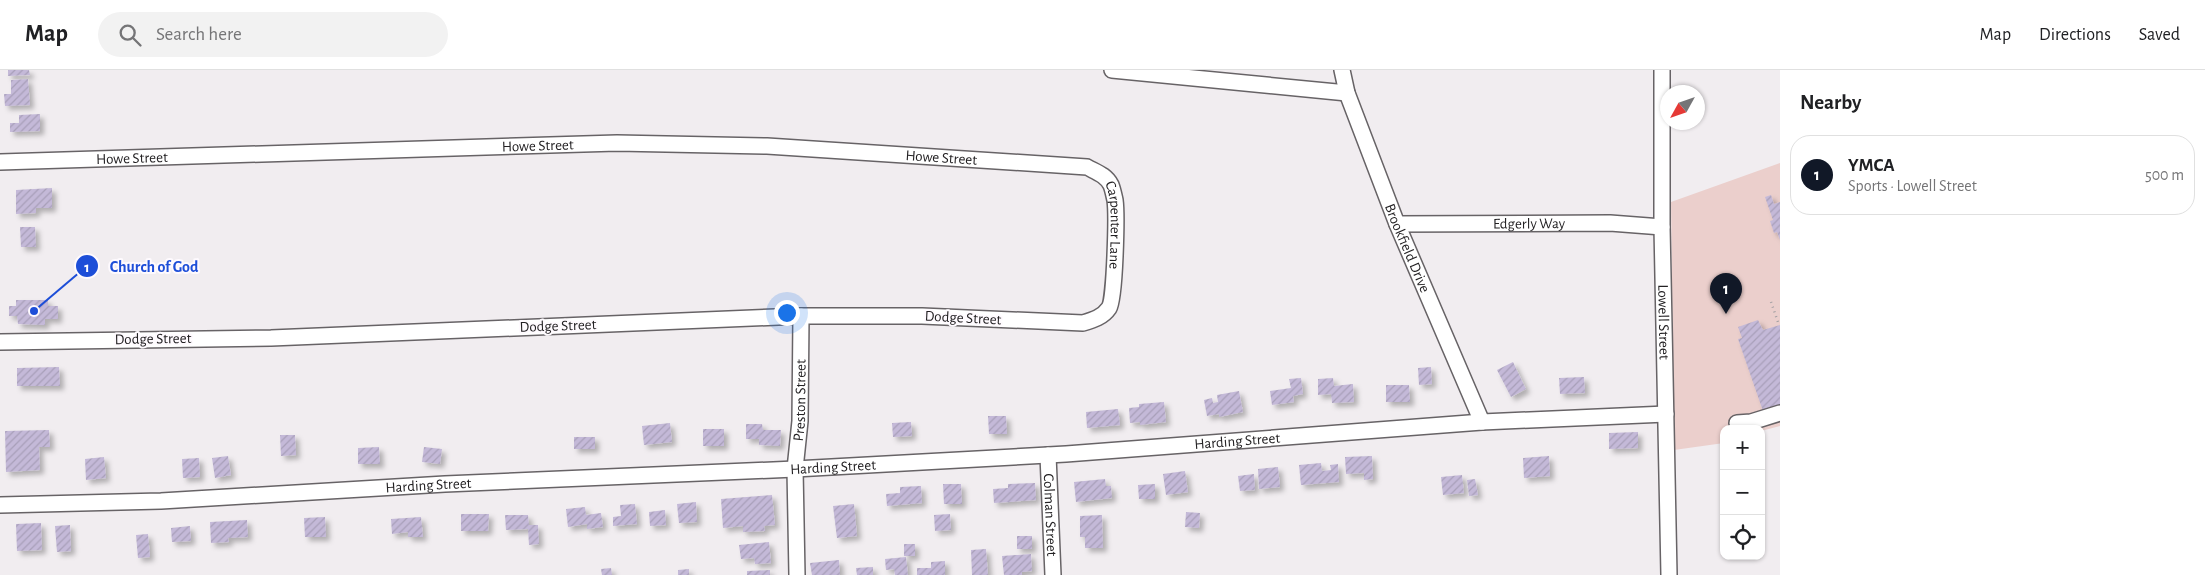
<!DOCTYPE html>
<html lang="en">
<head>
<meta charset="utf-8">
<style>
  :root { --surface:#fff; --page:#f2f2f2; --text:#202124; --muted:#757577; --line:#e0e0e0; --accent:#111827 }
  body { margin:0; font-family:"Alegreya Sans",sans-serif; background:var(--page); color:var(--text) }
  .controls { position:absolute; right:15px; bottom:15px; display:grid; overflow:hidden; border-radius:10px; box-shadow:0 1px 4px #0004 }
  .controls button { width:45px; height:45px; display:grid; place-items:center; padding:0; border:0; border-bottom:1px solid var(--line); background:var(--surface); color:var(--text); font:25px sans-serif }
  .compass { position:absolute; left:1660px; top:15px; width:45px; height:45px; border-radius:50%; background:var(--surface); box-shadow:0 1px 4px #0004; rotate:230deg }
  .you { position:absolute; left:786px; top:242px; width:18px; height:18px; margin:-12px; border:4px solid #fff; border-radius:50%; background:#1a73e8; box-shadow:0 0 0 8px #1a73e833 }
  .badge { display:grid; place-items:center; width:32px; height:32px; border-radius:50%; background:var(--accent); color:#fff; font-size:16px; font-weight:700 }
  .pin { position:absolute; translate:-50% -41px; filter:drop-shadow(0 1px 2px #0008) }
  .pin::after { content:''; position:absolute; top:26px; width:18px; height:15px; background:inherit; clip-path:polygon(0 0,100% 0,50% 100%) }
  .list { margin:0; padding:0; list-style:none }
  h2 { display:flex; justify-content:space-between; align-items:center; height:65px; margin:0; padding:0 20px; font-size:21px }
  h2 small { font-size:16px; font-weight:400; color:var(--muted) }
  .list li { display:grid; grid-template-columns:32px 1fr auto; gap:15px; align-items:center; box-sizing:border-box; height:80px; margin:0 10px 10px; padding:0 10px; border:1px solid var(--line); border-radius:20px }
  .list b { display:block; font-size:19px; white-space:nowrap }
  .list p { margin:0; font-size:16px; white-space:nowrap; color:var(--muted) }
  .list em { font-size:16px; font-style:normal; color:var(--muted) }
  .icon { flex:none; width:28px; height:28px; fill:none; stroke:currentColor; stroke-width:2; stroke-linecap:round; stroke-linejoin:round }
  .map { position:relative; flex:none; width:1780px; height:505px; overflow:hidden }
  header { display:flex; align-items:center; gap:30px; box-sizing:border-box; height:70px; padding:0 25px; background:var(--surface); border-bottom:1px solid var(--line) }
  header strong { font-size:24px }
  nav { display:flex; gap:28px; margin-inline-start:auto; font-size:18px }
  .search { width:350px; height:45px; background:var(--page); display:flex; align-items:center; gap:12px; box-sizing:border-box; padding:0 18px; border-radius:28px; color:var(--muted); font-size:19px }
  main { display:flex }
  aside { flex:1; background:var(--surface) }
  .map>svg:first-child { display:block }
  .green { fill:#ebcfcc }
  .building { fill:url(#building-hatch); filter:url(#shadow) }
  .lines { fill:none; stroke-linecap:round; stroke-linejoin:round }
  .minor-casing { stroke:#676366; stroke-width:18 }
  .path { stroke:#a4a0a3; stroke-width:2.5; stroke-dasharray:1 4; stroke-linecap:butt }
  .minor { stroke:#fff; stroke-width:15 }
  .labels { text-anchor:middle; dominant-baseline:central; stroke-width:4; stroke-linejoin:round; paint-order:stroke }
  .street-label { font-size:15px; fill:#232123; stroke:#fefafe }
  .leader { fill:none; stroke:#1d4ed8; stroke-width:2 }
  .callout-dot { fill:#1d4ed8; stroke:#fefafe; stroke-width:2 }
  .mark-label { font-size:15px; text-anchor:middle; font-weight:bold; fill:#fff }
  .callout-label { font-size:16px; text-anchor:middle; font-weight:bold; fill:#1d4ed8; stroke:#fefafe; stroke-width:4; stroke-linejoin:round; paint-order:stroke }
</style>
</head>
<body>
<header>
<strong>Map</strong>
<div class="search"><svg class="icon" aria-label="search" viewBox="0 0 24 24"><circle cx="10" cy="10" r="6"/><path d="M15 15l6 6"/></svg>Search here</div>
<nav><a>Map</a><a>Directions</a><a>Saved</a></nav>
</header>
<main>
<div class="map">
<svg width="1780" height="505" viewBox="0 0 1780 505">
  <defs>
    <pattern id="building-hatch" width="6" height="6" patternUnits="userSpaceOnUse" patternTransform="scale(1.25)"><rect width="6" height="6" fill="#c4b9d8"/><path d="M-1 1l2-2M0 6l6-6M5 7l2-2" fill="none" stroke="#a89fb9"/></pattern>
    <filter id="shadow"><feDropShadow dx="4" dy="4" stdDeviation="2.5" flood-color="#0004"/></filter>
  </defs>
  <rect width="100%" height="100%" fill="#f1edf0"/>
  <polygon class="green" points="1780,93 1780,356 1761,361 1761,359 1724,359 1724,373 1674,380 1671,132"/>
  <g class="building">
    <polygon points="8,0 29,0 30,5 8,6"/>
    <polygon points="28,9 30,35 5,36 4,24 11,24 11,10"/>
    <polygon points="40,44 40,61 10,62 10,53 19,53 19,45"/>
    <polygon points="52,118 52,138 36,138 36,143 16,144 16,120"/>
    <polygon points="1771,125 1774,134 1780,132 1780,170 1777,162 1774,163 1770,151 1773,150 1765,127"/>
    <polygon points="20,157 35,157 36,177 21,177"/>
    <polygon points="16,230 48,230 48,236 58,236 58,249 45,249 45,255 18,254 17,246 9,246 9,236 16,236"/>
    <polygon points="1758,250 1763,260 1780,255 1780,339 1764,344 1738,269 1742,268 1738,257"/>
    <polygon points="1513,292 1526,319 1511,327 1497,300"/>
    <polygon points="59,297 60,316 17,316 17,298"/>
    <polygon points="1431,297 1432,314 1419,315 1418,298"/>
    <polygon points="1584,307 1585,323 1560,324 1559,308"/>
    <polygon points="1301,308 1303,324 1293,326 1294,332 1272,335 1270,321 1291,318 1289,309"/>
    <polygon points="1333,308 1334,316 1353,314 1354,332 1332,333 1331,324 1318,325 1318,309"/>
    <polygon points="1386,315 1409,315 1410,332 1386,332"/>
    <polygon points="1239,321 1243,342 1219,347 1219,344 1207,346 1204,330 1212,328 1213,333 1218,332 1217,325"/>
    <polygon points="1164,332 1166,352 1140,355 1140,352 1130,353 1129,338 1139,337 1139,334"/>
    <polygon points="1118,339 1120,355 1087,358 1086,342"/>
    <polygon points="988,346 1006,346 1007,364 989,364"/>
    <polygon points="911,352 912,366 893,367 892,353"/>
    <polygon points="670,353 672,372 644,375 642,356"/>
    <polygon points="746,354 762,354 763,360 781,360 780,376 759,375 759,369 746,369"/>
    <rect x="703" y="359" width="21" height="17"/>
    <polygon points="49,360 50,377 39,377 40,400 6,402 5,361"/>
    <polygon points="1638,362 1638,378 1609,379 1609,363"/>
    <polygon points="280,365 295,365 296,385 281,386"/>
    <rect x="574" y="367" width="21" height="12"/>
    <polygon points="379,377 380,394 358,394 358,378"/>
    <polygon points="424,377 442,379 440,394 422,392"/>
    <polygon points="228,386 231,405 215,408 212,388"/>
    <polygon points="1372,386 1373,409 1364,410 1364,403 1346,404 1345,387"/>
    <polygon points="1549,386 1550,406 1524,408 1523,388"/>
    <polygon points="104,387 106,408 86,410 85,389"/>
    <polygon points="199,388 200,407 183,408 182,389"/>
    <polygon points="1321,393 1322,401 1331,400 1330,395 1338,394 1339,412 1301,415 1299,395"/>
    <polygon points="1278,397 1280,417 1259,419 1258,399"/>
    <polygon points="1185,401 1188,422 1166,425 1163,404"/>
    <polygon points="1254,404 1255,420 1240,421 1238,406"/>
    <polygon points="1462,405 1464,423 1443,425 1441,407"/>
    <polygon points="1105,409 1106,416 1111,416 1112,428 1076,432 1074,412"/>
    <polygon points="1475,409 1478,425 1469,426 1467,410"/>
    <polygon points="1035,413 1036,430 994,433 993,419 1008,418 1008,414"/>
    <polygon points="943,414 961,414 962,434 944,434"/>
    <polygon points="1155,414 1155,429 1139,429 1138,415"/>
    <polygon points="921,416 922,433 887,436 886,424 900,423 900,417"/>
    <polygon points="772,425 775,455 764,456 765,461 743,462 743,456 723,458 721,429"/>
    <polygon points="696,432 697,452 679,453 677,434"/>
    <polygon points="635,434 637,454 613,456 613,447 621,446 620,435"/>
    <polygon points="854,434 857,466 837,468 833,436"/>
    <polygon points="585,437 586,445 601,443 603,457 587,459 587,454 568,457 566,439"/>
    <polygon points="665,440 666,455 650,456 649,442"/>
    <polygon points="1186,442 1200,443 1199,458 1185,457"/>
    <polygon points="461,444 489,444 488,461 461,461"/>
    <polygon points="950,444 951,460 935,461 934,445"/>
    <polygon points="505,445 528,445 529,455 538,455 539,474 529,475 528,459 506,460"/>
    <polygon points="1102,445 1103,478 1085,478 1085,467 1080,467 1080,446"/>
    <polygon points="325,447 326,467 305,467 304,448"/>
    <polygon points="421,447 423,467 408,467 408,462 392,464 391,449"/>
    <polygon points="247,450 248,467 228,468 229,472 211,473 210,452"/>
    <polygon points="41,453 42,480 17,481 16,454"/>
    <polygon points="70,455 71,481 57,482 55,456"/>
    <polygon points="190,456 191,471 172,472 171,458"/>
    <polygon points="148,464 150,487 138,488 136,465"/>
    <rect x="1017" y="466" width="15" height="13"/>
    <polygon points="769,472 771,493 755,494 754,488 741,489 739,475"/>
    <rect x="904" y="474" width="11" height="12"/>
    <polygon points="986,479 988,505 972,505 971,480"/>
    <polygon points="1031,484 1032,501 1022,502 1022,505 1004,505 1002,486"/>
    <polygon points="906,487 908,505 895,505 894,499 886,500 885,489"/>
    <polygon points="839,490 840,505 812,505 810,493"/>
    <polygon points="945,491 945,505 917,505 917,498 931,498 931,492"/>
    <polygon points="873,497 873,505 857,505 856,498"/>
    <polygon points="611,498 612,505 602,505 601,499"/>
    <polygon points="689,499 689,505 678,505 678,500"/>
    <polygon points="770,500 770,505 747,505 747,501"/>
  </g>
  <g class="lines">
    <g class="minor-casing">
      <g id="minor">
        <polyline points="1112,0 1347,23"/>
        <path id="s1" d="M1342,0L1347,23L1397,154L1482,352"/>
        <path id="s2" d="M1662,0V157L1669,505"/>
        <path id="s3" d="M0,92L617,73L767,76L1087,97C1096,102 1106,105 1111,115C1113,120 1114,126 1115,130C1117,144 1115,229 1109,238C1103,247 1093,250 1083,253L922,246H801L271,268L0,272"/>
        <path id="s4" d="M1397,154L1610,153L1662,157"/>
        <polyline points="1737,353 1751,352 1780,343"/>
        <path id="s5" d="M1048,385L1053,505"/>
        <path id="s6" d="M0,435L161,431L445,414L795,399L1066,384L1482,352L1666,344"/>
        <path id="s7" d="M797,505L795,399L800,351L801,246"/>
      </g>
    </g>
    <polyline class="path" points="1771,232 1779,255"/>
    <use href="#minor" class="minor"/>
  </g>
  <g class="labels">
    <g class="street-label">
      <text stroke="none"><textPath href="#s3" startOffset="538">Howe Street</textPath></text>
      <text stroke="none"><textPath href="#s3" startOffset="132">Howe Street</textPath></text>
      <text stroke="none"><textPath href="#s3" startOffset="942">Howe Street</textPath></text>
      <text stroke="none"><textPath href="#s4" startOffset="132">Edgerly Way</textPath></text>
      <text stroke="none"><textPath href="#s3" startOffset="1159">Carpenter Lane</textPath></text>
      <text stroke="none"><textPath href="#s1" startOffset="190">Brookfield Drive</textPath></text>
      <text transform="translate(963 248) rotate(3)">Dodge Street</text>
      <text stroke="none"><textPath href="#s2" startOffset="252">Lowell Street</textPath></text>
      <text transform="translate(558 256) rotate(-2)">Dodge Street</text>
      <text transform="translate(153 269) rotate(-1)">Dodge Street</text>
      <text stroke="none"><textPath href="#s7" startOffset="175">Preston Street</textPath></text>
      <text stroke="none"><textPath href="#s6" startOffset="1239">Harding Street</textPath></text>
      <text stroke="none"><textPath href="#s6" startOffset="834">Harding Street</textPath></text>
      <text stroke="none"><textPath href="#s6" startOffset="429">Harding Street</textPath></text>
      <text stroke="none"><textPath href="#s5" startOffset="60">Colman Street</textPath></text>
    </g>
  </g>
  <path class="leader" d="M34 241L87 196"/>
  <g class="callout-dot">
    <circle cx="34" cy="241" r="5"/>
    <circle cx="87" cy="196" r="12"/>
  </g>
  <g class="mark-label">
    <text x="87" y="202">1</text>
  </g>
  <g class="callout-label">
    <text x="154" y="202">Church of God</text>
  </g>
</svg>
<div class="controls">
<button>+</button>
<button>−</button>
<button><svg class="icon" aria-label="locate" viewBox="0 0 24 24"><circle cx="12" cy="12" r="6"/><path d="M12 2v4M12 18v4M2 12h4M18 12h4"/></svg></button>
</div>
<svg class="compass" viewBox="-18 -18 36 36"><path d="M0-13l5 13h-10z" fill="#e53935"/><path d="M0 13l5-13h-10z" fill="#757577"/></svg>
<div class="you"></div>
<div class="pin badge" style="left:1726px;top:244px">1</div>
</div>
<aside>
<h2>Nearby<small></small></h2>
<ul class="list">
<li><span class="badge">1</span><div><b>YMCA</b><p>Sports · Lowell Street</p></div><em>500 m</em></li>
</ul>
</aside>
</main>
</body>
</html>
